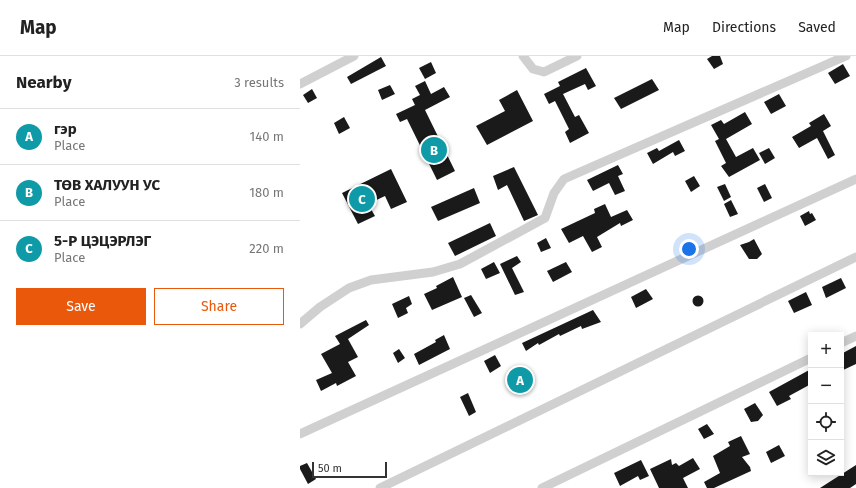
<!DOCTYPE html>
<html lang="en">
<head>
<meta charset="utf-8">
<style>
  :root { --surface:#fff; --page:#f6f6f6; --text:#222; --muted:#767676; --line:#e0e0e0; --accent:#ea580c }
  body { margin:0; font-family:"Fira Sans",sans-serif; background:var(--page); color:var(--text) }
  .controls { position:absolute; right:12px; bottom:12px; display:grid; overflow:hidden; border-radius:0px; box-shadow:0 2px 10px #0003 }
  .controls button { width:36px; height:36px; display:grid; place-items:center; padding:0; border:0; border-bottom:1px solid var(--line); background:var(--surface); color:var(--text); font:20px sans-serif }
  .scale { position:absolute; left:12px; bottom:10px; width:75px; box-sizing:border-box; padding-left:4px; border:2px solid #333; border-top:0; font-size:11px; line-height:14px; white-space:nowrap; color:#333; -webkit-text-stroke:3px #fff; paint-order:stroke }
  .you { position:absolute; left:389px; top:193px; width:14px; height:14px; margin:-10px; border:3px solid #fff; border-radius:50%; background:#1a73e8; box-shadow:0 0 0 6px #1a73e833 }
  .badge { display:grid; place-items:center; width:26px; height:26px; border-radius:50%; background:var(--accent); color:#fff; font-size:13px; font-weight:700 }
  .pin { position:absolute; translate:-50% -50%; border:2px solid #fff; box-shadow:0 1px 4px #0006 }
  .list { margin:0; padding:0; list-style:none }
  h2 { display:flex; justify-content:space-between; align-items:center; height:52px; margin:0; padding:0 16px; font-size:17px }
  h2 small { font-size:13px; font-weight:400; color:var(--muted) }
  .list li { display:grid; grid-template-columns:26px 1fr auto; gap:12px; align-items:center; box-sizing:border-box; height:56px; padding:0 16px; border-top:1px solid var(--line) }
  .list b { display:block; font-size:15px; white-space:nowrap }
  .list p { margin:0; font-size:13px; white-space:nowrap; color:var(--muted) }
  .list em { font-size:13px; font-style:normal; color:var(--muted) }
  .actions { display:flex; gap:8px; padding:12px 16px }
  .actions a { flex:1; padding:9px 0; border:1px solid var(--accent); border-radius:0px; text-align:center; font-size:14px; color:var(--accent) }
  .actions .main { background:var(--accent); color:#fff }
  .icon { flex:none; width:22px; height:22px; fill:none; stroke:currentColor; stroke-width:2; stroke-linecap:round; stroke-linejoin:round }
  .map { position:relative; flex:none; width:556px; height:432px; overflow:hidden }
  header { display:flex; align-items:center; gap:24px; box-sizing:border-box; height:56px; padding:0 20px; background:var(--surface); border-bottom:1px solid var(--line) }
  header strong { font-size:19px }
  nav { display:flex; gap:22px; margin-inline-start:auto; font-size:14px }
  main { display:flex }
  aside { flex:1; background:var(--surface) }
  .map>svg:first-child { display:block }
  .building { fill:#1a1a1a }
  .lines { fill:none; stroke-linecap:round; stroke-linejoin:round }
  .minor { stroke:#d0d0d0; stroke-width:9 }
</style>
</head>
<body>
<header>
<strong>Map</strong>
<nav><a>Map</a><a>Directions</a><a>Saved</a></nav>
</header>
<main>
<aside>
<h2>Nearby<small>3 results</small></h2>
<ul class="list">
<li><span class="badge" style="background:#0f9aa8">A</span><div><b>гэр</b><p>Place</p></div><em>140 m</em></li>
<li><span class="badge" style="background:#0f9aa8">B</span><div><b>ТӨВ ХАЛУУН УС</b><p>Place</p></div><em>180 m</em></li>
<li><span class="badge" style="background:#0f9aa8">C</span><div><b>5-Р ЦЭЦЭРЛЭГ</b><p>Place</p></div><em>220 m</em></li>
</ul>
<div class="actions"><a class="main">Save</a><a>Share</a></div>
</aside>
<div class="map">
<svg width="556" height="432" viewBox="0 0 556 432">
  <rect width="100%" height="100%" fill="#fff"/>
  <g class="building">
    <polygon points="412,0 420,0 423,8 414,13 407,3"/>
    <polygon points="81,1 86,10 51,28 47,21"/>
    <polygon points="131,6 136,17 125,23 119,12"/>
    <polygon points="543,8 550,20 535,28 528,17"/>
    <polygon points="286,12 296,30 288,34 285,28 263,38 275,61 279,59 289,77 270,87 265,76 269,73 255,45 249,48 244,38 260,30 258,26"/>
    <polygon points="352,23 359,34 321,53 314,42"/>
    <polygon points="125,25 131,38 144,31 150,41 125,54 155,115 137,124 107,63 100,66 96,58 115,49 112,43 120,39 115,30"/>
    <polygon points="90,29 95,38 82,44 78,34"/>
    <polygon points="12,33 17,42 8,47 3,39"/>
    <polygon points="217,34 233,65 187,89 176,70 205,55 199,44"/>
    <polygon points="479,38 486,50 471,58 464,46"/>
    <polygon points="445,56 452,68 426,83 436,101 453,92 460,104 429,121 421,110 426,107 415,85 419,83 411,69 421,64 424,68"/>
    <polygon points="524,58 531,70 523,75 535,99 528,103 517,82 499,92 492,81 511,70 509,67"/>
    <polygon points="44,61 50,72 39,78 34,67"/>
    <polygon points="379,84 385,95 375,100 373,96 353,108 347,97 357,92 359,95"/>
    <polygon points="469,92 475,102 465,108 459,97"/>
    <polygon points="318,109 323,118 318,120 325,135 315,139 309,127 293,135 287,124"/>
    <polygon points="214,111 238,159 224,165 207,129 198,134 193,120"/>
    <polygon points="91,113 107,146 91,153 85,140 68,148 75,160 58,168 42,137"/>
    <polygon points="394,120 400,130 391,136 385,125"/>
    <polygon points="425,128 431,141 424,145 417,131"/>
    <polygon points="465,128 472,142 464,146 457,132"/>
    <polygon points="174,132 180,147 138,165 131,151"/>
    <polygon points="431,144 438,158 430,161 424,148"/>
    <polygon points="305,148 311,161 327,154 333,164 321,170 320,167 297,181 302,191 292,196 283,180 269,187 261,173 295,157 294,153"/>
    <polygon points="509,155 510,158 512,157 516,164 505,170 500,160"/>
    <polygon points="190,167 196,180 155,200 148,187"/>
    <polygon points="246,182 251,192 241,196 237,187"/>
    <polygon points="454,183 462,198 457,203 449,203 440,189 449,186"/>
    <polygon points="217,200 221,206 212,212 224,236 215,239 200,208"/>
    <polygon points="194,206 200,217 186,223 181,213"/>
    <polygon points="266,206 272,216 253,226 247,215"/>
    <polygon points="153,221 162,241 132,254 124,238 137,232 136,230"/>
    <polygon points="541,222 546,232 526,242 522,231"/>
    <polygon points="346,233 353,243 336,252 331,241"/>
    <polygon points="506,236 512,249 494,257 488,245"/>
    <polygon points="171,239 182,257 174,261 164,242"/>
    <circle cx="398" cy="245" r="5.5"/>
    <polygon points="109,240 112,248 106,252 108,257 98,262 92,248"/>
    <polygon points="293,254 301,266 282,273 281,270 260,280 259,278 239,289 238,287 226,295 222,287"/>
    <polygon points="66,264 69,269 48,283 58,301 48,306 56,320 37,330 36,327 21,335 16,324 32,317 21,298 40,288 35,280"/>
    <polygon points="144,279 150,293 119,309 114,298 136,286 135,284"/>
    <polygon points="556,290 556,308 541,315 541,298"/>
    <polygon points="99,293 105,302 98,307 93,297"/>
    <polygon points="195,299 201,310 190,317 184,305"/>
    <polygon points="511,313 511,328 489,340 491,343 477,350 469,336"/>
    <circle cx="220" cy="323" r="5.5"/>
    <polygon points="168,337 176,356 169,360 160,341"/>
    <polygon points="455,347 463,359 458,365 451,366 444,353"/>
    <polygon points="407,368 414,378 404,383 398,373"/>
    <polygon points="441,380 450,398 442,401 450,411 451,415 414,432 407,432 404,426 420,417 413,400 430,390 428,386"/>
    <polygon points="479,389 485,400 471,407 466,396"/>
    <polygon points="393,402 400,413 383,422 388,432 359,432 350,413 371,403 372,409 376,407 379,410"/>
    <polygon points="341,404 349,420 340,424 338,420 320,430 314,417"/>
    <polygon points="7,407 16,423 8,428 0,413 0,410"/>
    <polygon points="556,409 556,428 550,432 520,432"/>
  </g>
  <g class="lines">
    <g class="minor">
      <polyline points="223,0 233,13 244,16 277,0"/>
      <polyline points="0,28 54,0"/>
      <polyline points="0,268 20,251 49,232 71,224 133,216 160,208 245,162 254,137 264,123 546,0"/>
      <polyline points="541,287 556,280"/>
      <polyline points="0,378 556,123"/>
      <polyline points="80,432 556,201"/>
      <polyline points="242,432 511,302"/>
    </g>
  </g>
</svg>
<div class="controls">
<button>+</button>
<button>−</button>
<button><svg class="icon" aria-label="locate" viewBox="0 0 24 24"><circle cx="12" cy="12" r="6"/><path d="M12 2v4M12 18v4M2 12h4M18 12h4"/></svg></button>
<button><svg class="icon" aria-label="layers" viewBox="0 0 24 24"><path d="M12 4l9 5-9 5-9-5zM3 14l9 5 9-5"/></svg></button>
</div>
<div class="scale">50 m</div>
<div class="you"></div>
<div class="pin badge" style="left:220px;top:324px;background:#0f9aa8">A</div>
<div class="pin badge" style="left:134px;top:94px;background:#0f9aa8">B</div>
<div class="pin badge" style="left:62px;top:143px;background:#0f9aa8">C</div>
</div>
</main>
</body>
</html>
